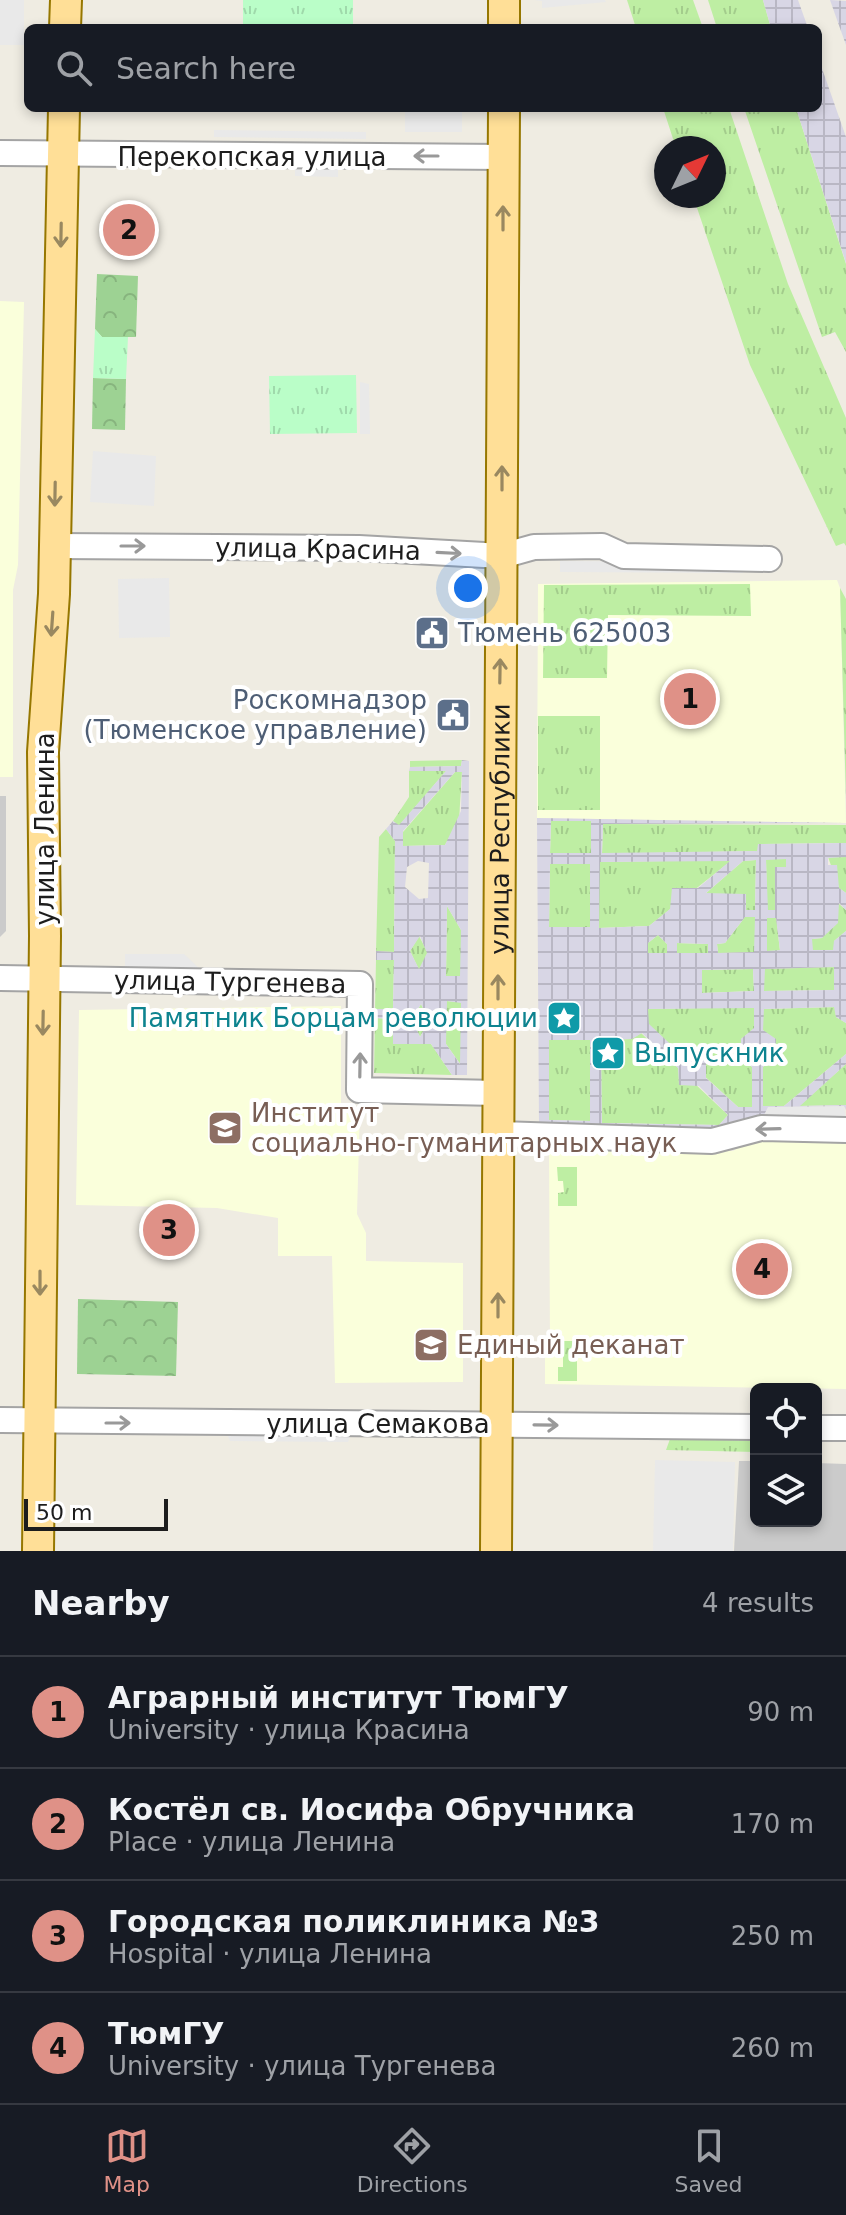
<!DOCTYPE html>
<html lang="en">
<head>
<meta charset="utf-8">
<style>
  :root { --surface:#171b24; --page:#242831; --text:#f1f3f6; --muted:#9ea1a6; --line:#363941; --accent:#df9187 }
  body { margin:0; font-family:"DejaVu Sans",sans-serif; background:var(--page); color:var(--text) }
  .controls { position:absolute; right:24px; bottom:24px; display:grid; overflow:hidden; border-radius:12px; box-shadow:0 4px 12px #0003 }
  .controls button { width:72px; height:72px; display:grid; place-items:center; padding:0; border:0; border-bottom:2px solid var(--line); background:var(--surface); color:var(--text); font:40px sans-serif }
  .compass { position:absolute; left:654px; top:136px; width:72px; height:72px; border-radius:50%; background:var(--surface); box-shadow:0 4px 12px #0003; rotate:47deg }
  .scale { position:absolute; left:24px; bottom:20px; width:144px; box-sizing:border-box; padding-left:8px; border:4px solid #1d1d1d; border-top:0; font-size:22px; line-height:28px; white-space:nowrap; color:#1d1d1d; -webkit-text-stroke:6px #fff; paint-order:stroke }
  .you { position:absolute; left:468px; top:588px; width:28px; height:28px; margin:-20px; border:6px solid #fff; border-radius:50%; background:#1a73e8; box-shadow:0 0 0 12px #1a73e833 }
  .badge { display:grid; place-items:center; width:52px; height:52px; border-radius:50%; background:var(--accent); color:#111; font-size:26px; font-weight:700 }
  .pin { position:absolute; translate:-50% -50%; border:4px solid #fff; box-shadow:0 2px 8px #0006 }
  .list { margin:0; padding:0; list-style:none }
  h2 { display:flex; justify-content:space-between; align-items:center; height:104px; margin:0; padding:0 32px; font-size:34px }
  h2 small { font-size:26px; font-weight:400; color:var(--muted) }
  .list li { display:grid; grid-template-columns:52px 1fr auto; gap:24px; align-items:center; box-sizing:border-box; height:112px; padding:0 32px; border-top:2px solid var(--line) }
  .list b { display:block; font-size:30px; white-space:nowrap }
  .list p { margin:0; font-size:26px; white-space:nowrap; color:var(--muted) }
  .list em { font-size:26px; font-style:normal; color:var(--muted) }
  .icon { flex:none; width:44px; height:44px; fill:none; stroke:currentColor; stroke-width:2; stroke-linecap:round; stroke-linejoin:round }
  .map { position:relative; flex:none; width:846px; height:1551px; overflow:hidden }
  .search { position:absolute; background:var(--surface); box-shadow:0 4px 12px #0003; left:24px; right:24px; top:24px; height:88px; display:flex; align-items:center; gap:20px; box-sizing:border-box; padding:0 28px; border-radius:12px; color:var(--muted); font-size:30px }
  .sheet { height:552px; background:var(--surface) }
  nav { display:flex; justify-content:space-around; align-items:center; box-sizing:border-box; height:112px; border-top:2px solid var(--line); background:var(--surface); font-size:22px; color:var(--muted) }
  nav a { display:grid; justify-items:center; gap:4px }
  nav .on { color:var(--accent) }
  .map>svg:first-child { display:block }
  .education { fill:#faffdb }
  .religious { fill:#cbcbcb }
  .grass { fill:url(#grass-tufts) }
  .forest { fill:url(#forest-crowns) }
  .park { fill:url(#park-tufts) }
  .parking { fill:#e9e9e9 }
  .plaza { fill:url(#plaza-grid); fill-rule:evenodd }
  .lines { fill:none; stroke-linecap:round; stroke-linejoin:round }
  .minor-casing { stroke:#a4a4a4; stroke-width:28 }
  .major-casing { stroke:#967700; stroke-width:34 }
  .minor { stroke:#fff; stroke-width:24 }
  .major { stroke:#ffdf97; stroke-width:30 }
  .oneway { stroke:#999 }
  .oneway2 { stroke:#998860 }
  .labels { text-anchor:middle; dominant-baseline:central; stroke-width:8; stroke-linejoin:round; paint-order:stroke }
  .street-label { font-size:26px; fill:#1d1d1d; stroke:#fff }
  .service-label { font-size:26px; fill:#4e5e75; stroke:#fff; text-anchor:start }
  .culture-label { font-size:26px; fill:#0d838f; stroke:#fff; text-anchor:end }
  .education-label { font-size:26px; fill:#785e54; stroke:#fff; text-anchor:start }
</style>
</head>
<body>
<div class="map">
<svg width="846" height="1551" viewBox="0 0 846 1551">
  <defs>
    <pattern id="grass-tufts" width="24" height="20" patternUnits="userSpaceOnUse" patternTransform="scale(2)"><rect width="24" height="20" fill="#beeea3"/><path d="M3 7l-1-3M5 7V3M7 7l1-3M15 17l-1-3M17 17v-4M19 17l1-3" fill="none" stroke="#a3cc8c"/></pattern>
    <pattern id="forest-crowns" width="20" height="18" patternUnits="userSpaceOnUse" patternTransform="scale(2)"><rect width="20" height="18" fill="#9dd293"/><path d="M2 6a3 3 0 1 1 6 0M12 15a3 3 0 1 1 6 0" fill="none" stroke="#87b47e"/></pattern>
    <pattern id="park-tufts" width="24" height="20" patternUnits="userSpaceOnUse" patternTransform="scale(2)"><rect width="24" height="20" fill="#bafec8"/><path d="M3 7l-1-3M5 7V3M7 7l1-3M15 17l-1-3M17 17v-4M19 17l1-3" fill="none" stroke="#9fd9ab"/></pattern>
    <pattern id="plaza-grid" width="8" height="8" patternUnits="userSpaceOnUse" patternTransform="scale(2)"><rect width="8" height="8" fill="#d8d6e5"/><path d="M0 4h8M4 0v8" fill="none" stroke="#b9b7c4"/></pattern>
  </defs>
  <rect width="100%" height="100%" fill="#efece2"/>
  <g class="education">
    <polygon points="0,301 24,302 18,565 13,590 13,777 0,777"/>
    <polygon points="837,580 840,588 846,823 537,818 538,584"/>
    <polygon points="341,1006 341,1106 360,1107 357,1214 366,1233 366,1261 463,1263 463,1382 335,1383 332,1256 278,1256 278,1218 217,1208 76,1205 79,1010"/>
    <polygon points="754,1139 846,1142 846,1389 545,1384 545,1345 550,1345 549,1151 733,1151"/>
  </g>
  <g class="religious">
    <polygon points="0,796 6,796 6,931 0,937"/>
    <polygon points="739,1461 756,1461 756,1521 816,1521 816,1463 846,1464 846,1551 734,1551"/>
  </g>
  <g class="grass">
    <polygon points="627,0 693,0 703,28 636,28"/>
    <polygon points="708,0 763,0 771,28 717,28"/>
    <polygon points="663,108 729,108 788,284 846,418 846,546 844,543 836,546 750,365 693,196 714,196 714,148 676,148"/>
    <polygon points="744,108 796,108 846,264 846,352 835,332 822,337"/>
    <polygon points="750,584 751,616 608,615 607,678 543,678 544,585"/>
    <polygon points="840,588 846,599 846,799"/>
    <rect x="538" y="716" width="62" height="94"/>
    <polygon points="462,760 461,766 410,767 410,761"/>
    <polygon points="409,771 446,771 399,826 393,821 409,797"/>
    <polygon points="462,771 459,821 445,845 403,846 403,832 455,772"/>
    <polygon points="551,821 592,821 591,854 550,853"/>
    <polygon points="603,824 846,825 846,843 758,844 758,851 602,854"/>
    <polygon points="386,829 395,841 394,952 376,951 379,837"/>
    <polygon points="828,857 846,857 846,893 839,888"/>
    <polygon points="766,859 786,859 787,867 775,867 776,910 767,910"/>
    <polygon points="732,860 649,926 599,928 599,862"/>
    <polygon points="756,860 755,910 746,910 745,894 705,894 743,861"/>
    <polygon points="550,863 590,864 590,928 549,927"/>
    <polygon points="838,903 846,910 846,931 834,941 834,950 812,950 812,939 822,938"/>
    <polygon points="447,906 461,930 461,976 446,976"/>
    <polygon points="755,916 755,952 718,953 717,944 725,943 745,917"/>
    <polygon points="766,917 776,917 780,951 767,951"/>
    <polygon points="658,935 667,944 668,953 648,954 648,943"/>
    <polygon points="419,936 428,953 419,970 410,951"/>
    <polygon points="676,943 708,944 708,953 676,953"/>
    <polygon points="376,960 394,960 393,1010 375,1009"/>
    <polygon points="834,967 835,990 764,991 764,969"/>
    <polygon points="753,969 754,991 702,993 701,970"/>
    <polygon points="446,1001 461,1002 461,1065 446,1044"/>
    <polygon points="421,1004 429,1020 420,1037 412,1019"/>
    <polygon points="754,1007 754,1029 741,1039 741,1057 752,1067 752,1107 738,1107 648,1024 648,1009"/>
    <polygon points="835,1007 836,1017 846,1023 846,1054 784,1106 763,1106 763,1067 775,1058 763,1030 763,1009"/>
    <polygon points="375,1018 393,1019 393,1044 431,1044 452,1075 374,1073"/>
    <polygon points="641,1033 728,1115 719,1125 601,1123 601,1040 631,1039"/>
    <polygon points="549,1040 590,1040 590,1121 549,1120"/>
    <polygon points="846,1064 846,1105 799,1106"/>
    <polygon points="557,1167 577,1167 577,1206 558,1206 558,1193 564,1192 563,1181 558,1181"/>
    <polygon points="558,1341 577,1341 577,1381 558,1381 558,1367 563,1367 563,1355 558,1355"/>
    <polygon points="670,1439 756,1440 756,1452 666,1450"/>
  </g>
  <g class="forest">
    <polygon points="97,274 138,276 136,337 102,337 95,329"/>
    <polygon points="93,378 126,379 125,430 92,429"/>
    <polygon points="78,1299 178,1302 176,1376 77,1374"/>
  </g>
  <g class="park">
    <rect x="243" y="0" width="110" height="28"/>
    <polygon points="95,329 102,337 128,337 126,379 93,378"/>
    <polygon points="356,375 357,433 270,434 269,376"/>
  </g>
  <g class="parking">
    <rect x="0" y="0" width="24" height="45"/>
    <polygon points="534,0 605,0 606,2 542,8 542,1"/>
    <rect x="405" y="108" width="57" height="24"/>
    <polygon points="214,130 366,132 366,139 214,137"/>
    <polygon points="295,161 338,161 338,177 295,176"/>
    <polygon points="360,382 369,384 370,434 360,434"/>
    <polygon points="93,451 156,456 154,506 90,502"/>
    <polygon points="560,561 743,562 743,573 560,572"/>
    <polygon points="169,578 170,637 119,638 118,579"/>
    <polygon points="125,954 184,954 201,970 125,970"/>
    <polygon points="844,1106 846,1119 762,1119 767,1107"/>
    <polygon points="224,1427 354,1428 348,1442 230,1441"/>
    <polygon points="655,1460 735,1462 733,1551 653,1551"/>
  </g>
  <g class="plaza">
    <polygon points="763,0 798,0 808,28 771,28"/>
    <polygon points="830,0 846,1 846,45 836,17"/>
    <polygon points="818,57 846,137 846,263 796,108 818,108"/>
    <path d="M462,760L469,761L467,1075H452L431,1044H393V1019L375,1018V1009H393L394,960H376V951L394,952L395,841L386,829L393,821L399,825L446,771H409L410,767L461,766ZM455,772H462L461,811L445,845L403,846V831ZM418,861L429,863L428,898L419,899L405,887L407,867ZM447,906L461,930L460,976H446ZM420,936L427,953L419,969L410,951ZM447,1001L461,1003L460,1064L446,1044ZM421,1004L429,1020L420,1037L412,1019Z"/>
    <path d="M537,818L846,823L603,824L602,853L757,851L758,844L846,843V857L828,858V865H837L839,888L846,893V910L839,903L838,923L822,938L812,939L813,950H833L834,941L846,931V1023L836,1017L834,1007L764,1009L763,1030L776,1039L775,1058L763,1067V1106H784L846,1054V1064L800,1106L846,1105V1110L844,1106L768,1107L762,1119L722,1130L539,1126ZM551,821H591V853H550ZM786,859V867H775V910H768L766,860ZM756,860L755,910H746V894L706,893L743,861ZM730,861L698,888H672L670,909L649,926L599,928L600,862ZM550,864H590V927H549ZM745,917H755L754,952L718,953L717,944L725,943ZM767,918H776L780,950L767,951ZM658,935L667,944V953H648V943ZM677,943L708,944V953H677ZM834,967V990L764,991L765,969ZM753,969L754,991L702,993V970ZM754,1008V1028L741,1039V1057L752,1067V1107H738L706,1078V1058L684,1057L649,1024L648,1009ZM642,1033L678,1068L679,1085L699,1086L728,1115L719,1125L602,1123L601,1040L632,1039ZM549,1040H590V1121L549,1120Z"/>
  </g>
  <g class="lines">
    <g class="minor-casing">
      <g id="minor">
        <polyline points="0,153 504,157"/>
        <polyline points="55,546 359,548 502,556 534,547 602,546 624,556 769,559"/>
        <polyline points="0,978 360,984 359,1090 497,1093"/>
        <polyline points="499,1134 712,1141 761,1128 846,1130"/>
        <polyline points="0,1420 756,1427"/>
        <polyline points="816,1428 846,1428"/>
      </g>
    </g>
    <g class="major-casing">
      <g id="major">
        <polyline points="65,28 66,0"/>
        <polyline points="504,28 504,0"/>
        <polyline points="38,1551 45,936 43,752 54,594 64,108"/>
        <path id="s1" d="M496,1551L504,108"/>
      </g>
    </g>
    <use href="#minor" class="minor"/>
    <use href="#major" class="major"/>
  </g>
  <defs><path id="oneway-shaft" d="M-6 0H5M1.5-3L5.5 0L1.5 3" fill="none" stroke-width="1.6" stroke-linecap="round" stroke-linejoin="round" transform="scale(2)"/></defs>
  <g class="oneway">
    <use href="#oneway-shaft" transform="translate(426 156) rotate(-180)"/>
    <use href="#oneway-shaft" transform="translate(133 546)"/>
    <use href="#oneway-shaft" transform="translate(449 553) rotate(3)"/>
    <use href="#oneway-shaft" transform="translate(360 1065) rotate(-89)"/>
    <use href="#oneway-shaft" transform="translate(768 1129) rotate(178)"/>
    <use href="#oneway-shaft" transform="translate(118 1423)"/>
    <use href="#oneway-shaft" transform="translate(546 1425) rotate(1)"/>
  </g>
  <g class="oneway2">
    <use href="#oneway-shaft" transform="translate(503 218) rotate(-90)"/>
    <use href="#oneway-shaft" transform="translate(61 235) rotate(91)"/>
    <use href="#oneway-shaft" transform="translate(502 478) rotate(-90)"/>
    <use href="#oneway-shaft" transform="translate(55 494) rotate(91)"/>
    <use href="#oneway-shaft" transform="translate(52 624) rotate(94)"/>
    <use href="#oneway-shaft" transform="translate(500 671) rotate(-89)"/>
    <use href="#oneway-shaft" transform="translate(498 987) rotate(-90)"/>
    <use href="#oneway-shaft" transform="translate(43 1023) rotate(91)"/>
    <use href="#oneway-shaft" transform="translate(40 1283) rotate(90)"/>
    <use href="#oneway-shaft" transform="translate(498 1305) rotate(-90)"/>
  </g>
  <defs>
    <g id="civic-square" transform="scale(1.8)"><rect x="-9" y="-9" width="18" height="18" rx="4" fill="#5c6f8a" stroke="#fff"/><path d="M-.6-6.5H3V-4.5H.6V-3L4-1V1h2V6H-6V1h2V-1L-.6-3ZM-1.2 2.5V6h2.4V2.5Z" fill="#fff"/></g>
    <g id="sight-square" transform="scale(1.8)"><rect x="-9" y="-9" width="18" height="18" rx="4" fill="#0f9aa8" stroke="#fff"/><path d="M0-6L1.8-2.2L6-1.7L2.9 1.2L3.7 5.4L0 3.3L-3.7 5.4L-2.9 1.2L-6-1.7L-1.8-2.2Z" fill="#fff"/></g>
    <g id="university-square" transform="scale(1.8)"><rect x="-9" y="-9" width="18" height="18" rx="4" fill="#8d6e63" stroke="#fff"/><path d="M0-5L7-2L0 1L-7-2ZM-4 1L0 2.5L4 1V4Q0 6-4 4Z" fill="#fff"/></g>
  </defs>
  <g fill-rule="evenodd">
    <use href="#civic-square" x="432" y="633"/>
    <use href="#civic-square" x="453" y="715"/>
    <use href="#sight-square" x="564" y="1018"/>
    <use href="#sight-square" x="608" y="1053"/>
    <use href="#university-square" x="225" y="1128"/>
    <use href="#university-square" x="431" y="1345"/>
  </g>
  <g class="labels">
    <g class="street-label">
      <text x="252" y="157">Перекопская улица</text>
      <text transform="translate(318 549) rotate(1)">улица Красина</text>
      <text transform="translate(45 829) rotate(-90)">улица Ленина</text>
      <text stroke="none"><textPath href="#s1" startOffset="722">улица Республики</textPath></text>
      <text transform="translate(230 982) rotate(1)">улица Тургенева</text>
      <text x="378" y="1424">улица Семакова</text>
    </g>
    <g class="service-label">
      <text x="458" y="633">Тюмень 625003</text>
      <text x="427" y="700" text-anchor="end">Роскомнадзор<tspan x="427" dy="30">(Тюменское управление)</tspan></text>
    </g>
    <g class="culture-label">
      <text x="538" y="1018">Памятник Борцам революции</text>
      <text x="634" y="1053" text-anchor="start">Выпускник</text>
    </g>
    <g class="education-label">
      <text x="251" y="1113">Институт<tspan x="251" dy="30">социально-гуманитарных наук</tspan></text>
      <text x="457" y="1345">Единый деканат</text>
    </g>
  </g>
</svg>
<div class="controls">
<button><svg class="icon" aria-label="locate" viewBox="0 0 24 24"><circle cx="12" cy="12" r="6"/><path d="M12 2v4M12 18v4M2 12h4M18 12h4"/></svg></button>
<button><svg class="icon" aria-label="layers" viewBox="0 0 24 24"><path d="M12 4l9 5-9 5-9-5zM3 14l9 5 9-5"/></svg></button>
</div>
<svg class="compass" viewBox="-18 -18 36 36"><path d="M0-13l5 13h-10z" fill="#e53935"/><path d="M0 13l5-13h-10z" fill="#9ea1a6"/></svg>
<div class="scale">50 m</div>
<div class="you"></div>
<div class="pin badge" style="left:690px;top:699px">1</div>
<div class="pin badge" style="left:129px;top:230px">2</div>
<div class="pin badge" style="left:169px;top:1230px">3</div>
<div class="pin badge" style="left:762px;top:1269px">4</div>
<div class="search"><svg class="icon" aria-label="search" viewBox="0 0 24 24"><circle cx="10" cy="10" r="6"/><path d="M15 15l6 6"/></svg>Search here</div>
</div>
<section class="sheet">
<h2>Nearby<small>4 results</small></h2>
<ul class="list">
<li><span class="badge">1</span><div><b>Аграрный институт ТюмГУ</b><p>University · улица Красина</p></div><em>90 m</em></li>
<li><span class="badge">2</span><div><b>Костёл св. Иосифа Обручника</b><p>Place · улица Ленина</p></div><em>170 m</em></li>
<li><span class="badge">3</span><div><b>Городская поликлиника №3</b><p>Hospital · улица Ленина</p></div><em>250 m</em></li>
<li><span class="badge">4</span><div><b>ТюмГУ</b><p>University · улица Тургенева</p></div><em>260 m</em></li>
</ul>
</section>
<nav>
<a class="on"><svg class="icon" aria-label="map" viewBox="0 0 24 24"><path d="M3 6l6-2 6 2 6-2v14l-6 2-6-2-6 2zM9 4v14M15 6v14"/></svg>Map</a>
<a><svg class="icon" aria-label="directions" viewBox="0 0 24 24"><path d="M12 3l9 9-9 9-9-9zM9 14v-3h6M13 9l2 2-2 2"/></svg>Directions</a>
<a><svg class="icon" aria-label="saved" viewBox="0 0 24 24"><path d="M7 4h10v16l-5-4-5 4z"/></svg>Saved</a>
</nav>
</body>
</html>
